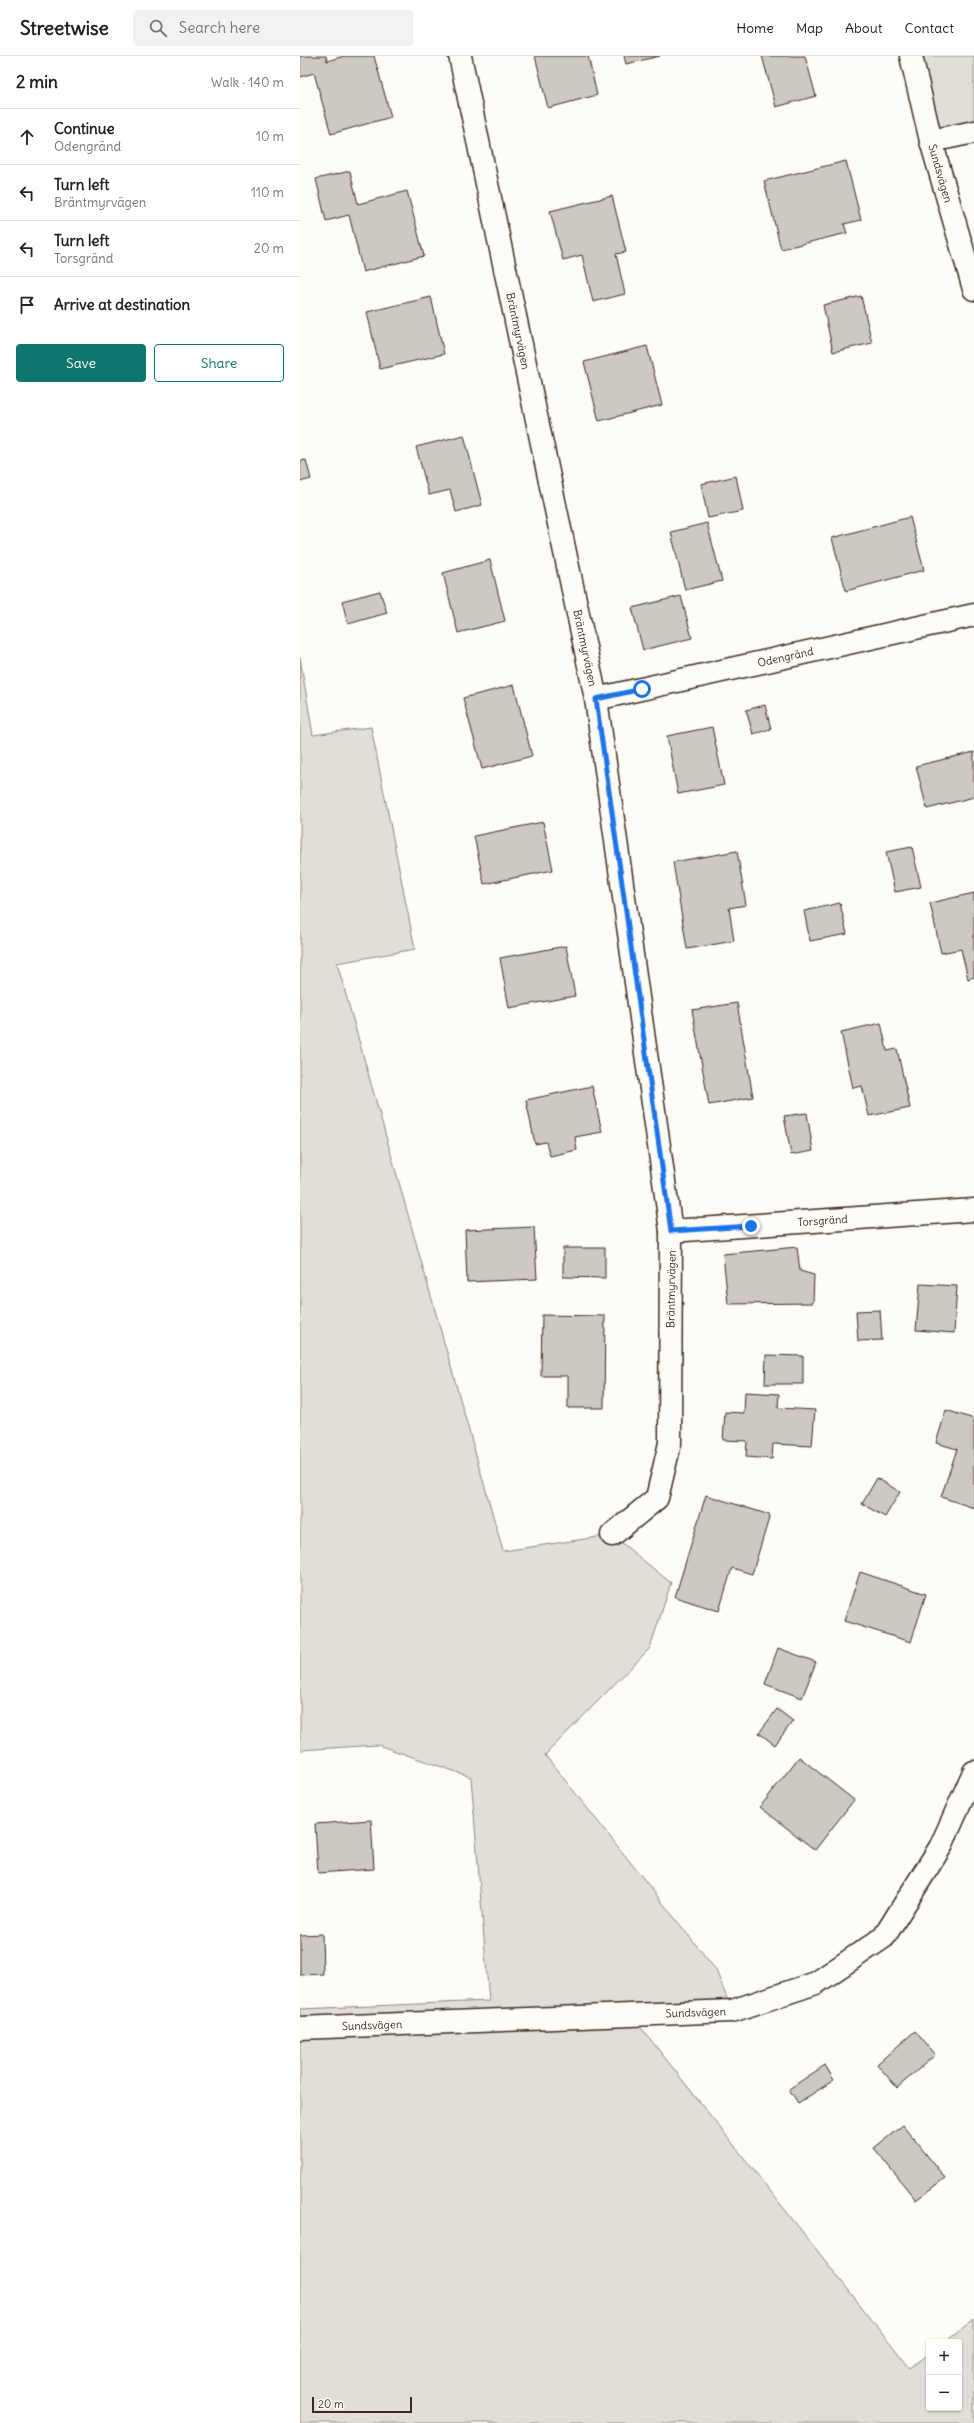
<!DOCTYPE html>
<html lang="en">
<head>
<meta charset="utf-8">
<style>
  :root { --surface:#fff; --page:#f2f2f2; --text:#222; --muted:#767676; --line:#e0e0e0; --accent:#0f766e }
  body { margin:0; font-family:Delius,sans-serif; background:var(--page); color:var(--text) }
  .controls { position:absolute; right:12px; bottom:12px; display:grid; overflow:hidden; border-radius:4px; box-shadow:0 1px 3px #0004 }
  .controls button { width:36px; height:36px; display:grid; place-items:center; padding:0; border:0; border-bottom:1px solid var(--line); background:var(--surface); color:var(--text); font:20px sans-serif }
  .scale { position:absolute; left:12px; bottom:10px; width:100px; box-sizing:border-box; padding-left:4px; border:2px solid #3b2a1e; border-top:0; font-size:11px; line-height:14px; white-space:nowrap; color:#3b2a1e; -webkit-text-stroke:3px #fdfcf7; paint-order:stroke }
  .stop { position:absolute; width:12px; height:12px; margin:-9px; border:3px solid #1a73e8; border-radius:50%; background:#fff }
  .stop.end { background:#1a73e8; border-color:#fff; box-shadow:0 1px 4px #0008 }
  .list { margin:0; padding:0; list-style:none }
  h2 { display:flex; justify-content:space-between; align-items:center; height:52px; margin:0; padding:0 16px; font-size:17px }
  h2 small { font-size:13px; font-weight:400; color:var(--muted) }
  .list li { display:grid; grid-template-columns:26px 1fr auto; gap:12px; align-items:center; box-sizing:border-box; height:56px; padding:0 16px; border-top:1px solid var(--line) }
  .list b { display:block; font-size:15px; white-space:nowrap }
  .list p { margin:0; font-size:13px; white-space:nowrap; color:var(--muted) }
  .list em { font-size:13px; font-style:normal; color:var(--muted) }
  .actions { display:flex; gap:8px; padding:12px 16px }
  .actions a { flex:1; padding:9px 0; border:1px solid var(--accent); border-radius:4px; text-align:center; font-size:14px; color:var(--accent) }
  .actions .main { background:var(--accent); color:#fff }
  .icon { flex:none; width:22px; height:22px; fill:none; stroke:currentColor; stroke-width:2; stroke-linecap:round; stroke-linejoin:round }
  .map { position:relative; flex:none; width:674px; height:2367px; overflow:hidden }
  header { display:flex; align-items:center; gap:24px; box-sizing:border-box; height:56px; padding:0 20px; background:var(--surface); border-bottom:1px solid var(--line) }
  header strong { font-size:19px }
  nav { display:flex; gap:22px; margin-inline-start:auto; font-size:14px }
  .search { width:280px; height:36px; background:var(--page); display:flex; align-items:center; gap:10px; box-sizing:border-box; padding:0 14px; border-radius:4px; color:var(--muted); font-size:15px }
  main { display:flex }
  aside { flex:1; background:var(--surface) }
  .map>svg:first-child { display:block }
  .green { fill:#e1ded7; stroke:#8e847a }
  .building { fill:#cdc8c2; stroke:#3b2a1e }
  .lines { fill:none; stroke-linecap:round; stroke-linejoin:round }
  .minor-casing { stroke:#3b2a1e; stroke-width:25 }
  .tertiary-casing { stroke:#3b2a1e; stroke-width:25 }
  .minor { stroke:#fdfcf7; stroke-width:22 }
  .tertiary { stroke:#fdfcf7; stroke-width:22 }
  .route { stroke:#1a73e8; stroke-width:5 }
  .labels { text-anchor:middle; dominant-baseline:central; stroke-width:3; stroke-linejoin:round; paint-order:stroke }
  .street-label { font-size:11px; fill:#3b2a1e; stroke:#fdfcf7 }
</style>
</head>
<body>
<header>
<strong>Streetwise</strong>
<div class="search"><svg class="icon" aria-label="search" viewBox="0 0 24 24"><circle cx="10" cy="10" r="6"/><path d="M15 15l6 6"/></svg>Search here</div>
<nav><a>Home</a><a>Map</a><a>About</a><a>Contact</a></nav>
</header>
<main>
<aside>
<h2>2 min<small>Walk · 140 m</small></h2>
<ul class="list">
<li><svg class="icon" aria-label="ahead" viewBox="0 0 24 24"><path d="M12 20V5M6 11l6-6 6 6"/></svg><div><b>Continue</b><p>Odengränd</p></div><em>10 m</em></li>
<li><svg class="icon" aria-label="left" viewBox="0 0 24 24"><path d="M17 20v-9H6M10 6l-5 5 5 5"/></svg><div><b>Turn left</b><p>Bräntmyrvägen</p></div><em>110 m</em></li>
<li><svg class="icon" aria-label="left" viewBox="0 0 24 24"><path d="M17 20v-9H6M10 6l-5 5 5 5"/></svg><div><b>Turn left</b><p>Torsgränd</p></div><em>20 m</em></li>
<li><svg class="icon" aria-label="arrive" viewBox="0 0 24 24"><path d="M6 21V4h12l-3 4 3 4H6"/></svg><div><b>Arrive at destination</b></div></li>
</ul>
<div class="actions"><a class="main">Save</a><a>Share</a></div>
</aside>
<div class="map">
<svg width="674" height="2367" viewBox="0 0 674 2367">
  <rect width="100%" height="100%" fill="#fdfcf7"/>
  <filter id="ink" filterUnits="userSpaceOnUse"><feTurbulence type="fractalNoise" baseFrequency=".025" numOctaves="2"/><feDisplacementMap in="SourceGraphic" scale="8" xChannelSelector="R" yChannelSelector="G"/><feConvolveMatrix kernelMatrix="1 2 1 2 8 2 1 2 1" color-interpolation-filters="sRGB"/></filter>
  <g filter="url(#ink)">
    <g class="green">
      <polygon points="611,0 674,0 674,76 631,85"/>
      <polygon points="0,602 13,679 71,671 115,893 37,907 203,1495 312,1479 371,1527 350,1592 245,1699 416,1914 431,1953 331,1959 610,2312 629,2298 629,2352 659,2352 659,2286 645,2286 674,2263 674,2367 0,2367 0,1953 189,1945 171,1721 78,1689 0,1694"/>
    </g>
    <g class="building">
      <polygon points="0,0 26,0 27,5 44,0 74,0 91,61 31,78 14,17 0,21"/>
      <polygon points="235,0 288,0 297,39 248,52"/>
      <polygon points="324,0 360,0 326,8"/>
      <polygon points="462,0 505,0 516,40 476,51"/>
      <polygon points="546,105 561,164 544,168 547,177 481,193 464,125"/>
      <polygon points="50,115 58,148 107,135 124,200 63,216 49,159 26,165 16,123"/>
      <polygon points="312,140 326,196 316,198 325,238 293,246 282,199 263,204 250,155"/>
      <polygon points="561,240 572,287 533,296 523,249"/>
      <polygon points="131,241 144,298 80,313 67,256"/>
      <polygon points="347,290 362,349 299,365 284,306"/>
      <polygon points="164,379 182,449 156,456 150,434 129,439 116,391"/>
      <polygon points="6,404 11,423 0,426 0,405"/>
      <polygon points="436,420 443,455 408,462 401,428"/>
      <polygon points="610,461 624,514 546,535 532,482"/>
      <polygon points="407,467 422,525 385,534 371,476"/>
      <polygon points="190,504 205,565 158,577 143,517"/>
      <polygon points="80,535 87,557 48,568 42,545"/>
      <polygon points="381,540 392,582 343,594 332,552"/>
      <polygon points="214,629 232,700 182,713 163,642"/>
      <polygon points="465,649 471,673 453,678 446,654"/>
      <polygon points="412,671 424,729 378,738 367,680"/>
      <polygon points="674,696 674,741 627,753 616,710"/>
      <polygon points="243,766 253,814 184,828 174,780"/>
      <polygon points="612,791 621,831 595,836 586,796"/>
      <polygon points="437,795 446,849 429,852 434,885 387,893 373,806"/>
      <polygon points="674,837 674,921 668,923 661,893 641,897 630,847"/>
      <polygon points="540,847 547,878 510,885 504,855"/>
      <polygon points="266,890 275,940 209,952 200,902"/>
      <polygon points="437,947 453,1041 409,1049 392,954"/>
      <polygon points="581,967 587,995 597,993 610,1052 569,1060 562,1030 553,1032 541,976"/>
      <polygon points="292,1030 302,1076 275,1081 277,1094 250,1100 246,1086 235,1088 226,1044"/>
      <polygon points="507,1057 513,1095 491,1099 484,1060"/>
      <polygon points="234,1171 237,1223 167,1226 165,1174"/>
      <polygon points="497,1191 500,1215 514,1219 513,1247 428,1248 423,1198"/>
      <polygon points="263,1192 305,1192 305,1222 263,1221"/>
      <polygon points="620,1228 657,1230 654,1277 616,1274"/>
      <polygon points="580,1254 582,1284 558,1285 556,1255"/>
      <polygon points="242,1259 305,1260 304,1352 268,1352 268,1320 241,1320"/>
      <polygon points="466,1299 503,1300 503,1328 465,1328"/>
      <polygon points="445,1336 479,1338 478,1352 515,1354 512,1390 473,1388 472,1403 446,1401 447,1385 423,1384 425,1356 444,1357"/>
      <polygon points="646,1354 674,1363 674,1452 641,1441 657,1393 636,1387"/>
      <polygon points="577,1422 600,1436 585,1461 562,1448"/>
      <polygon points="406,1439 470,1459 452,1518 432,1512 419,1555 375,1541"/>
      <polygon points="560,1516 626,1538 611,1586 544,1565"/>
      <polygon points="478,1592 516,1606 502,1642 465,1628"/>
      <polygon points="477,1653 493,1665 475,1689 459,1677"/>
      <polygon points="499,1701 554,1744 515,1794 460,1751"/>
      <polygon points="71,1764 74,1813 18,1817 15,1768"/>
      <polygon points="22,1878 23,1918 0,1919 0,1879"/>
      <polygon points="615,1975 635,1999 597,2032 577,2008"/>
      <polygon points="525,2009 534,2024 498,2047 489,2033"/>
      <polygon points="603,2069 645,2122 616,2144 574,2092"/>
    </g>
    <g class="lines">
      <g class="minor-casing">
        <g id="minor">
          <path id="s1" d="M160,0L296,643L371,1175L370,1387L357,1442L312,1479"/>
          <polyline points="631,85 674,76"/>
          <path id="s2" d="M296,643L674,559"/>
          <path id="s3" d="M371,1175L674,1154"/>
          <path id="s4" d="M0,1972L432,1955L516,1927L584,1881L641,1790L674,1716"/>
        </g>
      </g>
      <g class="tertiary-casing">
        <g id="tertiary">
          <path id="s5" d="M611,0L631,85L674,233"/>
        </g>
      </g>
      <use href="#minor" class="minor"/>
      <use href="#tertiary" class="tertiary"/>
    </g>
  </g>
  <g class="lines" filter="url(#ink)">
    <polyline class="route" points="342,633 296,643 371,1175 451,1170"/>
  </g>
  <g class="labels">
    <g class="street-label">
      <text stroke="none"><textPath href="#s5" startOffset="121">Sundsvägen</textPath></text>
      <text stroke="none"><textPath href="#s1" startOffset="281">Bräntmyrvägen</textPath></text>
      <text stroke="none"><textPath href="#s1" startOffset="605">Bräntmyrvägen</textPath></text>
      <text stroke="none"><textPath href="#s2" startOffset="194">Odengränd</textPath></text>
      <text stroke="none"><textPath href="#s3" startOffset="152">Torsgränd</textPath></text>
      <text transform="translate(371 1233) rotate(-89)">Bräntmyrvägen</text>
      <text stroke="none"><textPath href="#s4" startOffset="396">Sundsvägen</textPath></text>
      <text stroke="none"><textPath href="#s4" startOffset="72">Sundsvägen</textPath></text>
    </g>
  </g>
</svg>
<div class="controls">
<button>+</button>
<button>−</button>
</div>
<div class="scale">20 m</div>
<div class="stop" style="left:342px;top:633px"></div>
<div class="stop end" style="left:451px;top:1170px"></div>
</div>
</main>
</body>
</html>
